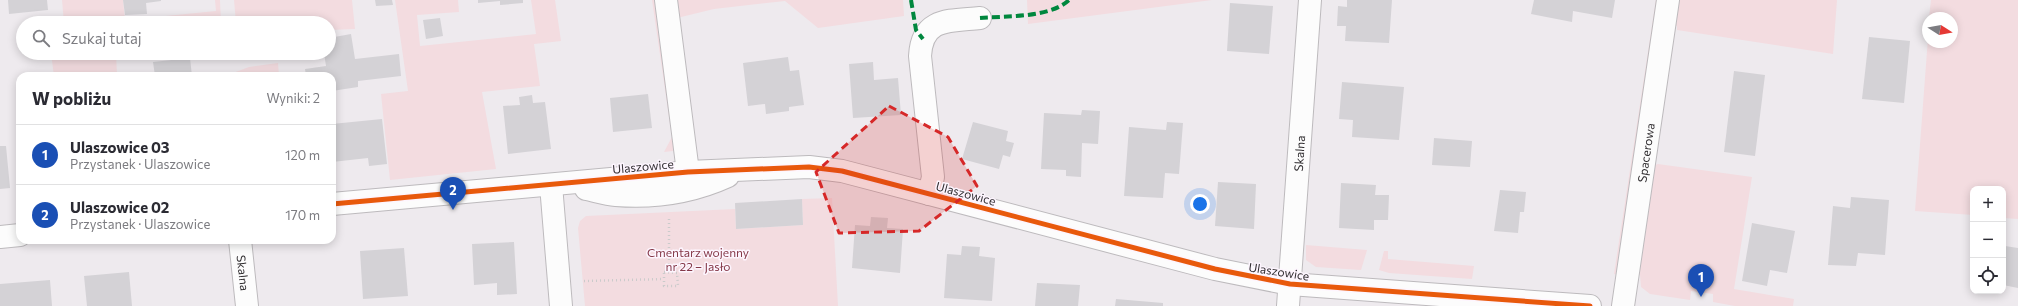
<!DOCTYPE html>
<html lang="pl">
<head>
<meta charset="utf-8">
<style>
  :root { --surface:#fff; --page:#f2f2f3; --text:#2b2b33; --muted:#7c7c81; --line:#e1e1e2; --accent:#b45309 }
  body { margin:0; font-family:Commissioner,sans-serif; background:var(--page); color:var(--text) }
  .controls { position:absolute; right:12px; bottom:12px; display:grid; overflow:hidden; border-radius:8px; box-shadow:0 2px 10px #0003 }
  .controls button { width:36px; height:36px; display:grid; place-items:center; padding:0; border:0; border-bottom:1px solid var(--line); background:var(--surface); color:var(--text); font:20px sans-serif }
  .compass { position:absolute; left:1922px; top:12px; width:36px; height:36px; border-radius:50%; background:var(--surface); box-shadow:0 2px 10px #0003; rotate:101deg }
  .you { position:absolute; left:1200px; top:204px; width:14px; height:14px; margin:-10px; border:3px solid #fff; border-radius:50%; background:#1a73e8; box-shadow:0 0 0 6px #1a73e833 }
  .badge { display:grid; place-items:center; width:26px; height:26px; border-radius:50%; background:var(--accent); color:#fff; font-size:13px; font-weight:700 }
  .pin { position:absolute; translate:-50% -33px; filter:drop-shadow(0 1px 2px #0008) }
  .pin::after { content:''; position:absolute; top:21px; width:14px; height:12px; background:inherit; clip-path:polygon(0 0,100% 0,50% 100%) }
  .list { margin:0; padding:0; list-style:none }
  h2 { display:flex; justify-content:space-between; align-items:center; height:52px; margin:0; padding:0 16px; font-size:17px }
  h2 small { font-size:13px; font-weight:400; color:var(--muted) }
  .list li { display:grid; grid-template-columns:26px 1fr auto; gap:12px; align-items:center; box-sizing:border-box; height:60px; padding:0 16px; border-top:1px solid var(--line) }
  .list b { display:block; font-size:15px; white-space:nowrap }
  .list p { margin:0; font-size:13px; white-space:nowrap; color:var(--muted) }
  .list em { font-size:13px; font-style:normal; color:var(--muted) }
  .icon { flex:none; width:22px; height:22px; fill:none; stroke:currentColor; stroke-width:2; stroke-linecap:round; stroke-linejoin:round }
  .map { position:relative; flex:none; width:2018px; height:306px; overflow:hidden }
  .search { position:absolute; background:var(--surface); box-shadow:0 2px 10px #0003; left:16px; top:16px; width:320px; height:44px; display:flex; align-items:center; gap:10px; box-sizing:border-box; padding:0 14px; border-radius:22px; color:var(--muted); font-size:15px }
  .panel { position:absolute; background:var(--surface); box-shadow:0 2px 10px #0003; left:16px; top:72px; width:320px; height:172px; border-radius:12px }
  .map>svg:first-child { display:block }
  .green { fill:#f3dce0 }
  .building { fill:#d4d2d6 }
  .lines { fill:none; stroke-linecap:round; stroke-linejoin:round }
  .minor-casing { stroke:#bdbabd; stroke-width:24 }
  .path { stroke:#cbcbcb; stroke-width:2.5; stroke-dasharray:1 3; stroke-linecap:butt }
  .minor { stroke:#fcfcfc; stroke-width:22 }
  .quiet { stroke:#00873e; stroke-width:4; stroke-dasharray:8 4; stroke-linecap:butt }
  .cycleway-casing { stroke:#fdf5fe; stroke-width:8 }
  .cycleway { stroke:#e8590c; stroke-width:5 }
  .marked { fill:#d62828; fill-opacity:0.2; stroke:#d62828; stroke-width:3; stroke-dasharray:8 5; stroke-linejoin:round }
  .labels { text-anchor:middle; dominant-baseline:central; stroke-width:3; stroke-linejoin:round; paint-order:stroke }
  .street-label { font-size:12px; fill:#2f2c2f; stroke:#fdf5fe }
  .park-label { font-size:12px; fill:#853949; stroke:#fdf5fe }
</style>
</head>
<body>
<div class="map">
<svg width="2018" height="306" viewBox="0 0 2018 306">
  <rect width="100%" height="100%" fill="#eeeaee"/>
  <g class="green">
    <polygon points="62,0 123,0 125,20 216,11 215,0 220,0 221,23 64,23"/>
    <polygon points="234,0 352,0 355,29 329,30 329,23 236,23"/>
    <polygon points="395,0 458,0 459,12 417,15 420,46 536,34 531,0 555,0 561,41 534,44 540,86 482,92 496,169 390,180 381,94 408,91"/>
    <polygon points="652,0 658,0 676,149 673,151 664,152 672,137"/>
    <polygon points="675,0 903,0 904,16 818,28 785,1 714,9 677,18"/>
    <polygon points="1027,0 1212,0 1028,24"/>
    <polygon points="1656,0 1662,0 1619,275 1614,274"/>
    <polygon points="1675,0 1837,0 1833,54 1677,30 1677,26 1671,25"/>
    <polygon points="1931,0 2018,0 2018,219 2003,218 2003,189 1973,189 1973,215 1915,211 1928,38 1928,42 1952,42 1952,18 1929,18"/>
    <polygon points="51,53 116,53 117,76 54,76"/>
    <polygon points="278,63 279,76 225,76 249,67"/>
    <polygon points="1658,164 1752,177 1734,289 1794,299 1793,306 1735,306 1713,302 1713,294 1691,291 1690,300 1650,294 1641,287 1640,275 1637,274 1652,166"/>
    <polygon points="832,198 838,306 585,306 578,228 580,221 586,216 735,209 736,229 803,225 802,199"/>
    <polygon points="1306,245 1367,250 1361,270 1316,267 1306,260"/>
    <polygon points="1384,251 1388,251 1388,259 1474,266 1472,279 1389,273 1379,270"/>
  </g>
  <g class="building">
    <polygon points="8,0 47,0 48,10 9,14"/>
    <polygon points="123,0 161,0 161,1 146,3 147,14 125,15"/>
    <polygon points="375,0 392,0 393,5 376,6"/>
    <polygon points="478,0 523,0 523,3 500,5 500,1 478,3"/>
    <polygon points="1347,0 1392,0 1389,43 1345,41 1346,26 1337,26 1338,6 1347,7"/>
    <polygon points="1534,0 1615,0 1612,18 1573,11 1572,22 1531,14"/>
    <polygon points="1230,3 1273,6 1269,54 1227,51"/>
    <polygon points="440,18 443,36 426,39 423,20"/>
    <polygon points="351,34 355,59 399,54 401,76 358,81 358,87 332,91 332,76 306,76 305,69 326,66 324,53 329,53 329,38"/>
    <polygon points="1869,37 1910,41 1904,103 1862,99"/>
    <polygon points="788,57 790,71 799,70 804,105 789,107 789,111 766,114 765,104 748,106 743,63"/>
    <polygon points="190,58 192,76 155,76 153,62"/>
    <polygon points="873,62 874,80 898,78 901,115 853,118 849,64"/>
    <polygon points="1734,71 1765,75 1755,156 1724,152"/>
    <polygon points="1342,82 1404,87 1399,140 1352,137 1353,120 1339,119"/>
    <polygon points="648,94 652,128 613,132 610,98"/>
    <polygon points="532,95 533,103 545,102 551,149 508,154 503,106 520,105 519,97"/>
    <polygon points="1082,110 1100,111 1098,144 1082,143 1081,177 1066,176 1066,170 1041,169 1044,113 1081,115"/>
    <polygon points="382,119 387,164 369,166 368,158 332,162 332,124"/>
    <polygon points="973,122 1008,131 1006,141 1014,143 1010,157 1003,155 999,169 962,159"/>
    <polygon points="1167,122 1183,123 1179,174 1165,173 1163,198 1124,196 1129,127 1166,130"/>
    <polygon points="1434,138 1472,141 1470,167 1432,165"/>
    <polygon points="0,146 6,146 10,188 0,189"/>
    <polygon points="1218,182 1256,184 1254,229 1215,226"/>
    <polygon points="1341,183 1376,185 1375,195 1389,195 1388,220 1374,220 1374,230 1339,228"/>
    <polygon points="1500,190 1526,192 1524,212 1520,212 1518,233 1494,231"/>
    <polygon points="1851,197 1889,200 1885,255 1858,253 1856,266 1828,265 1833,206 1850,208"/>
    <polygon points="802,199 803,225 736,229 735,203"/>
    <polygon points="871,217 888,218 887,228 903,229 900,273 852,268 855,225 870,226"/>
    <polygon points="1752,223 1795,231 1787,273 1770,270 1767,286 1742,281"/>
    <polygon points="514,242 517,294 497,295 497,283 474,285 472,244"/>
    <polygon points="962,246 980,247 979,256 995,258 992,301 944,298 947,254 961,255"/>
    <polygon points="2005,246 2018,248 2018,288 2003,285"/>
    <polygon points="404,248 408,296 363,299 360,251"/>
    <polygon points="129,272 132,306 87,306 84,276"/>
    <polygon points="50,280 52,306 0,306 0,284"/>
    <polygon points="1037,283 1080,285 1078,306 1035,306"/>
    <polygon points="1116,299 1163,303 1163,306 1115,306"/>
  </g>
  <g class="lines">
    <g class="minor-casing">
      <g id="minor">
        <polyline points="666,0 688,172"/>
        <polyline points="551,185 561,306"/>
        <path d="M586,189C596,191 606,194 616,195C654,198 693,192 728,176"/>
        <path d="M929,194L933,177L920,56C922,17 950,21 980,18"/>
        <polyline points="332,204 688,172 809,167 842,171 1215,269 1290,284 1590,306"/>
        <polyline points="0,237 20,235"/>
        <path id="s1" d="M240,240L247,306"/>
        <path id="s2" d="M1288,306L1310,0"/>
        <path id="s3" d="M1623,306L1668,0"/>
      </g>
    </g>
    <g class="path">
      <polygon points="664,272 677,273 678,286 664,286"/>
      <polyline points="669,272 669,219"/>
      <polyline points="584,281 664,279"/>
    </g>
    <use href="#minor" class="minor"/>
    <g class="quiet">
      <polyline points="911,0 916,30 923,39"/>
      <path d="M980,18C1006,16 1050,18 1069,0"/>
    </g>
    <g class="cycleway-casing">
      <polyline id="cycleway" points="332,204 688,172 809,167 842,171 1215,269 1290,284 1590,306"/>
    </g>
    <use href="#cycleway" class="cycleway"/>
  </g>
  <path class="marked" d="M889,106L948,137L977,186L919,231L839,233L816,172Z"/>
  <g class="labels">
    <g class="street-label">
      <text stroke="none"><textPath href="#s2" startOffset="153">Skalna</textPath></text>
      <text stroke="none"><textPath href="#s3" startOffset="155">Spacerowa</textPath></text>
      <text transform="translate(643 166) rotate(-5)">Ulaszowice</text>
      <text transform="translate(966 193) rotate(15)">Ulaszowice</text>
      <text transform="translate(1279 271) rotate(9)">Ulaszowice</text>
      <text stroke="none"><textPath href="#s1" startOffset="33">Skalna</textPath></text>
    </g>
    <g class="park-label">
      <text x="698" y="252">Cmentarz wojenny<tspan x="698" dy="14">nr 22 – Jasło</tspan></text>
    </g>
  </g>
</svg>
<div class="controls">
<button>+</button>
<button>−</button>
<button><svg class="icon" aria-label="locate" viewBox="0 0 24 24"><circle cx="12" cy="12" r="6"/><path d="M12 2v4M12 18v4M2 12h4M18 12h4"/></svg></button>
</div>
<svg class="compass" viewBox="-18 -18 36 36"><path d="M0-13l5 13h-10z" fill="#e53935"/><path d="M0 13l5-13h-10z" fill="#7c7c81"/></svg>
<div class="you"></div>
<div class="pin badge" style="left:1701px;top:297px;background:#1a4fb4">1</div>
<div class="pin badge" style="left:453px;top:210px;background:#1a4fb4">2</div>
<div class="search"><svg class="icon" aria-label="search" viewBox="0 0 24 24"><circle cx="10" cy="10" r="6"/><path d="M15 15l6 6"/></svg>Szukaj tutaj</div>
<section class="panel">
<h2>W pobliżu<small>Wyniki: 2</small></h2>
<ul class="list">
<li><span class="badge" style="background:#1a4fb4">1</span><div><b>Ulaszowice 03</b><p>Przystanek · Ulaszowice</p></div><em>120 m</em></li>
<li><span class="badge" style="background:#1a4fb4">2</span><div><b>Ulaszowice 02</b><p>Przystanek · Ulaszowice</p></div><em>170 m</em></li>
</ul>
</section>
</div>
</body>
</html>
